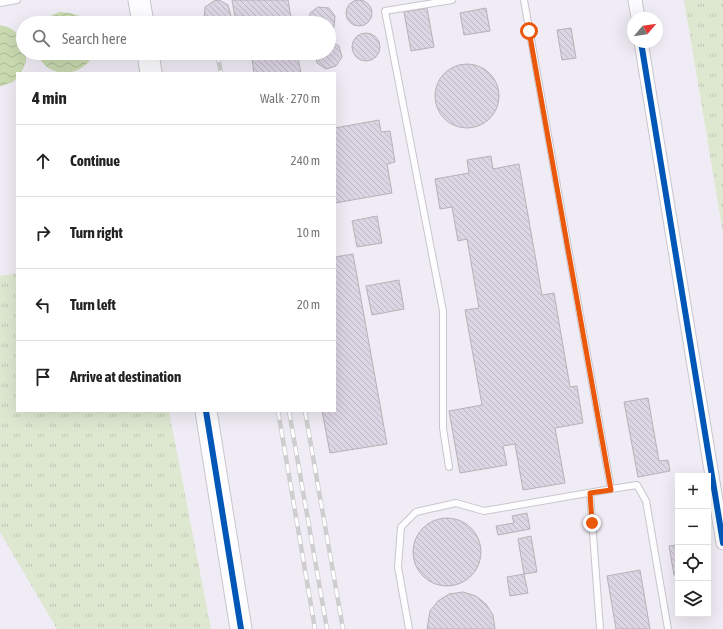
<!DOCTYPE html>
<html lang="en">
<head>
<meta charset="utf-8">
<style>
  :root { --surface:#fff; --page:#f6f6f6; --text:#222; --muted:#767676; --line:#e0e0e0 }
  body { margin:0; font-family:"Asap Condensed",sans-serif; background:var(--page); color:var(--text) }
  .controls { position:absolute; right:12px; bottom:12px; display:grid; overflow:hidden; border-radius:0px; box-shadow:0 4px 16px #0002 }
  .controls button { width:36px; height:36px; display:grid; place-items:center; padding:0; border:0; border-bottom:1px solid var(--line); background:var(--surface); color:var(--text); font:20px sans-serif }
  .compass { position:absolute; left:627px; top:12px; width:36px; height:36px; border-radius:50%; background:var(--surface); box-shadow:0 4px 16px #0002; rotate:61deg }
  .stop { position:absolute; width:12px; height:12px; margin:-9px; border:3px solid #ea580c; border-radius:50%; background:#fff }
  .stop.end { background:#ea580c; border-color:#fff; box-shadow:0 1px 4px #0008 }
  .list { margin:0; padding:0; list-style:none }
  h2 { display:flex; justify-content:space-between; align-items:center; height:52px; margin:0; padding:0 16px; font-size:17px }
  h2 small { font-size:13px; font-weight:400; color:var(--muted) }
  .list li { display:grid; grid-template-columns:26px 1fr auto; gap:12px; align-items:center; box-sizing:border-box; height:72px; padding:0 16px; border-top:1px solid var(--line) }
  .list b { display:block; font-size:15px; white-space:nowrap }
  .list em { font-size:13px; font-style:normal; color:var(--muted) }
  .icon { flex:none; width:22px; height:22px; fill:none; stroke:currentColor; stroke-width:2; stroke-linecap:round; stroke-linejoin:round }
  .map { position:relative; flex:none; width:723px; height:629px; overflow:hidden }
  .search { position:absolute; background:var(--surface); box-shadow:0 4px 16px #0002; left:16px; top:16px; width:320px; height:44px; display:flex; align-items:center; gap:10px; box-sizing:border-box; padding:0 14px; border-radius:22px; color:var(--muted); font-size:15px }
  .panel { position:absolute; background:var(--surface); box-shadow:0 4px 16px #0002; left:16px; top:72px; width:320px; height:340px; border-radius:0px }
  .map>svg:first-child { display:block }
  .grass { fill:url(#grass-tufts) }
  .water { fill:url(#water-waves) }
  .building { fill:url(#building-back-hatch); stroke:#b5b2b8 }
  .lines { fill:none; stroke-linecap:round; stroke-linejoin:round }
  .service-casing { stroke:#c8c6cc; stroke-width:8 }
  .minor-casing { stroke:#c8c6cc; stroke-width:15 }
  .primary-casing { stroke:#c8c6cc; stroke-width:23 }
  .service { stroke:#fdfcfe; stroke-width:6 }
  .minor { stroke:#fdfcfe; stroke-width:13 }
  .primary { stroke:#fdfcfe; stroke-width:21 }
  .rail-casing { stroke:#cecdd0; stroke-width:4.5 }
  .rail { stroke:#fff; stroke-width:3; stroke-dasharray:9; stroke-linecap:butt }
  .cycleway-casing { stroke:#fff; stroke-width:8 }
  .cycleway { stroke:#0057b8; stroke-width:6 }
  .route { stroke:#ea580c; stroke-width:5 }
</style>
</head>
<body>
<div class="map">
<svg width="723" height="629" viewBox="0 0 723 629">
  <defs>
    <pattern id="grass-tufts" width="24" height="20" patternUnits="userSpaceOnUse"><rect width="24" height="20" fill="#dee8d1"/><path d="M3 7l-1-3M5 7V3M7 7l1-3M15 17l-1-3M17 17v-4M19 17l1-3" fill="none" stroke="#bfc7b4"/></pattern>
    <pattern id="water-waves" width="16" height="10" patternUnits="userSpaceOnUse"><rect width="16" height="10" fill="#c9dab0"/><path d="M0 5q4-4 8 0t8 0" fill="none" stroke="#adbb98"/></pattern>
    <pattern id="building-back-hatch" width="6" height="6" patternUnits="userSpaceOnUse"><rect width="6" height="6" fill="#dcd5e4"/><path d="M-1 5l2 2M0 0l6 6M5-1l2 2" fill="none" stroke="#bdb7c4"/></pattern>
  </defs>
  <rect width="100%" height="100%" fill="#f0ecf5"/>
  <g class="grass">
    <polygon points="684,0 723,0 723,233"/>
    <polygon points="17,273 17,411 169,411 211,629 57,629 0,532 0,276"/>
  </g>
  <g class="water">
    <path d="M60,12C71,13 80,14 88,23H42L48,17Z"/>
    <path d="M0,25C16,28 23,37 23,53H26V62L21,73H17V78L13,82L2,86H0Z"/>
    <path d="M37,53H94C83,79 47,80 37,53Z"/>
  </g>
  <g class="building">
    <circle cx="359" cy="13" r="13"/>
    <polygon points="219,0 228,5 231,16 229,21 227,23 207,23 204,18 205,7 214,1"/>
    <polygon points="232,0 288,0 292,23 245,23 244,16 235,17"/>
    <polygon points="318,7 329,8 335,16 334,27 329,32 329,23 309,23 310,13"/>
    <polygon points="427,8 434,47 411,51 404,12"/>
    <polygon points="486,8 490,31 464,35 460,13"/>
    <polygon points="571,28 576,58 562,60 557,30"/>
    <circle cx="366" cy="47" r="14"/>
    <polygon points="330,41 339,46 342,57 336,66 326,69 317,63 315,53 329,53"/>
    <polygon points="251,53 297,53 301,73 254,73"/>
    <circle cx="467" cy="96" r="32"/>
    <polygon points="379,120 381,132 390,131 395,162 387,164 392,193 335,203 335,128"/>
    <polygon points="491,156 493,169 519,164 542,295 554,293 570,387 577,386 583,423 555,428 565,483 523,490 515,444 503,446 507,465 460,473 449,411 482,405 465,310 479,308 467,239 458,241 452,207 440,209 435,179 469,173 467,160"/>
    <polygon points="377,216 382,243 357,247 352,221"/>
    <polygon points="353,254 387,444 330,453 322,411 335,411 335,257"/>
    <polygon points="399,280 404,309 372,315 366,286"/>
    <polygon points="648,398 659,461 668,460 670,471 638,477 624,402"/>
    <polygon points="527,513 530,529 498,535 496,526 514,523 512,516"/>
    <circle cx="447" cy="552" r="34"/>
    <polygon points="531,536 537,572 524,574 518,539"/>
    <polygon points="678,545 678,575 674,575 669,546"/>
    <polygon points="640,570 650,629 616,629 607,576"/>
    <polygon points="524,574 528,593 510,596 507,577"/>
    <polygon points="463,592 476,596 486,604 493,615 495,629 427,629 430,611 438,601 449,594"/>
  </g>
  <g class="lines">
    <g class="service-casing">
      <g id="service">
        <polyline points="0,3 17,0"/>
        <polyline points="449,467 443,428 443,311 385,11 452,0"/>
        <polyline points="611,489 637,485 646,501 668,629"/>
        <polyline points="590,493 600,629"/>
        <polyline points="409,629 398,567 401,527 416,512 456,503 484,511 611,489 524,0"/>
      </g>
    </g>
    <g class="minor-casing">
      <g id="minor">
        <polyline points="635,0 638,18"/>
        <polyline points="641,42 723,543"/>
      </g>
    </g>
    <g class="primary-casing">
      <g id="primary">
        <polyline points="139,0 143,23"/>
        <polyline points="148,53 151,73"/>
        <polyline points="206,411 241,629"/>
      </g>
    </g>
    <use href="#service" class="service"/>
    <use href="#minor" class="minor"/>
    <use href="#primary" class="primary"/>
    <g class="rail-casing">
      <g id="rail">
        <polyline points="217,53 221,73"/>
        <polyline points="278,411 315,629"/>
        <polyline points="289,411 327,629"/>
        <polyline points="305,411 343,629"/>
      </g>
    </g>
    <use href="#rail" class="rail"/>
    <g class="cycleway-casing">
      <g id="cycleway">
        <polyline points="641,42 723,543"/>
        <polyline points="206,411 241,629"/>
      </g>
    </g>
    <use href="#cycleway" class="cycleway"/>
  </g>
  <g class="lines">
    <polyline class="route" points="529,31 611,490 590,493 592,523"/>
  </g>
</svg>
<div class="controls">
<button>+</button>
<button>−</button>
<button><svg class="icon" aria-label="locate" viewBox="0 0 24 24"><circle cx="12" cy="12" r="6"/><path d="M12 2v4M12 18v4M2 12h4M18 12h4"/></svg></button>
<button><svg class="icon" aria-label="layers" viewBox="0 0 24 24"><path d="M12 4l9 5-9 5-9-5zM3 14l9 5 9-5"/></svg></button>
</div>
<svg class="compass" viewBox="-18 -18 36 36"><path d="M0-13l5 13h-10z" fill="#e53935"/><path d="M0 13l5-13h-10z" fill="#767676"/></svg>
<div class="stop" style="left:529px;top:31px"></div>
<div class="stop end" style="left:592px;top:523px"></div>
<div class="search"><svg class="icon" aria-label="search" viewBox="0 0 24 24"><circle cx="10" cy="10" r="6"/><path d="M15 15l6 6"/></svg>Search here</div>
<section class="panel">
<h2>4 min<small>Walk · 270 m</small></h2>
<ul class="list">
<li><svg class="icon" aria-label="ahead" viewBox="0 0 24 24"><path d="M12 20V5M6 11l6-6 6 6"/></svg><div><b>Continue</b></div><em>240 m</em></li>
<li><svg class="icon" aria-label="right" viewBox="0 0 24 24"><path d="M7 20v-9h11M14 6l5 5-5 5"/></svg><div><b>Turn right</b></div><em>10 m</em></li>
<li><svg class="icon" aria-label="left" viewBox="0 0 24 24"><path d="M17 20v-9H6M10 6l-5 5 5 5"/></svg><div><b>Turn left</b></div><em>20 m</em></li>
<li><svg class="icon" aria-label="arrive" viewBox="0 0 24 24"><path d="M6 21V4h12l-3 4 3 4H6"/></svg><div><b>Arrive at destination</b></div></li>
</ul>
</section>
</div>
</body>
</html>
